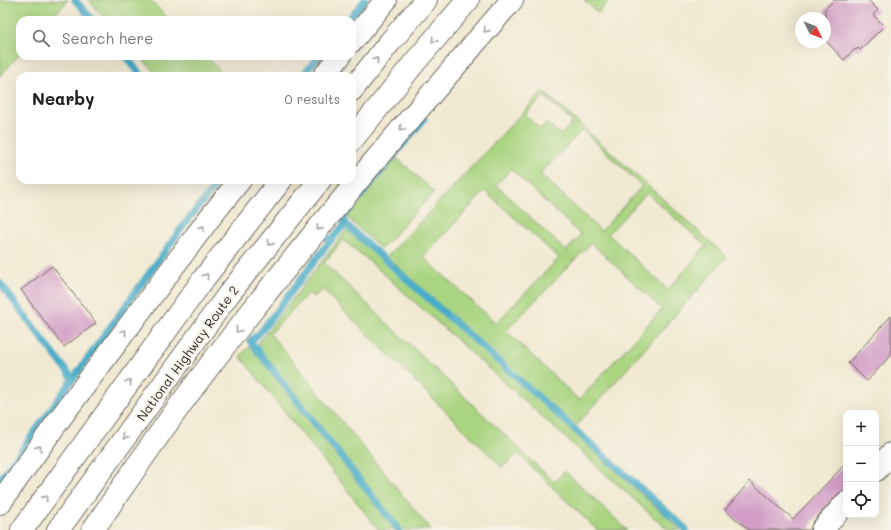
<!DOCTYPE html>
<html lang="en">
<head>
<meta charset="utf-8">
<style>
  :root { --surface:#fff; --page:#f6f6f6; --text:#202124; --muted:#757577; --line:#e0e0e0 }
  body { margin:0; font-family:Mali,sans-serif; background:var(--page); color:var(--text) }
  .controls { position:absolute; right:12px; bottom:12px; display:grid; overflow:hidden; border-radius:8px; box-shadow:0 4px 16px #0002 }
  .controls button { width:36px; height:36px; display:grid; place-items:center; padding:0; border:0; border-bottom:1px solid var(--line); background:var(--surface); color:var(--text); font:20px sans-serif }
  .compass { position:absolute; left:795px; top:12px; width:36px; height:36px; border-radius:50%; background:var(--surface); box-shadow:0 4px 16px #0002; rotate:132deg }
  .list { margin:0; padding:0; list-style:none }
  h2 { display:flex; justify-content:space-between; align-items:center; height:52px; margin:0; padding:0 16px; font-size:17px }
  h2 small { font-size:13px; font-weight:400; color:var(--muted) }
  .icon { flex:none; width:22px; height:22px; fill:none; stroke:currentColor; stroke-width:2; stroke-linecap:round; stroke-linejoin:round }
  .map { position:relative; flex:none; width:891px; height:530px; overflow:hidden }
  .search { position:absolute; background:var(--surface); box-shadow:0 4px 16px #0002; left:16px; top:16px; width:340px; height:44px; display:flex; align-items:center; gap:10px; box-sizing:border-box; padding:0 14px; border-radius:12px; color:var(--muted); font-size:15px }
  .panel { position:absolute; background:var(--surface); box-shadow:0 4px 16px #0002; left:16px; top:72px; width:340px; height:112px; border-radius:12px }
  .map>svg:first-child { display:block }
  .green { fill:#a9d480; stroke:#6a8056; fill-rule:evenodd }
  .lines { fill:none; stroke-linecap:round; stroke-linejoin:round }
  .stream { stroke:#49acc8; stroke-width:7 }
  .building { fill:#d29cc6 }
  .minor-casing { stroke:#706e65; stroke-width:24 }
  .highway-casing { stroke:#706e65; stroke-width:24 }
  .minor { stroke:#fff; stroke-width:22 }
  .highway { stroke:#fff; stroke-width:22 }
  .oneway { stroke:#a0a0a0 }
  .labels { text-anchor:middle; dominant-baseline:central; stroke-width:4; stroke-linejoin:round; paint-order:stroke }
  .street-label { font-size:13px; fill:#2b2b2b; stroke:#f7f3e8 }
</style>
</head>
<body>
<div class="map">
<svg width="891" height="530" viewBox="0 0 891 530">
  <rect width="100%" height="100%" fill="#f7f3e8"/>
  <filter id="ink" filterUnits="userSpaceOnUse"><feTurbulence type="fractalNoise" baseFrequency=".025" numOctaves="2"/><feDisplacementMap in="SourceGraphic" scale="8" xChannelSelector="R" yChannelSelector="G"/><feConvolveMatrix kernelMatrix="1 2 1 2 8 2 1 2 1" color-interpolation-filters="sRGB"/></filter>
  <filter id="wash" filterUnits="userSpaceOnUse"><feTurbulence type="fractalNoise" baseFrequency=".012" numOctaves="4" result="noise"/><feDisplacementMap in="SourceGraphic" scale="16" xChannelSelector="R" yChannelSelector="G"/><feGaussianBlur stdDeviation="0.9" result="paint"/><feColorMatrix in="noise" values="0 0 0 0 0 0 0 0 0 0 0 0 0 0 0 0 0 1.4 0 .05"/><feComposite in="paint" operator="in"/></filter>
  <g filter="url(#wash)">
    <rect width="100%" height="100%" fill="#f1e9d1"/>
    <g class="green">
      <polygon points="0,0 68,0 50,20 20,20 20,54 0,76"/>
      <polygon points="88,0 150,0 170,20 107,20"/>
      <polygon points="584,0 610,0 598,13"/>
      <polygon points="140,56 206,56 226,76 158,76"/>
      <path d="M543,91L727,257L575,427L387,257ZM544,96L573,122L561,135L547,123L540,129L525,115ZM582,130L642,186L601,231L540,174ZM511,169L581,235L566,251L496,185ZM485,191L559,258L496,323L423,257ZM647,193L706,246L668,290L608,234ZM591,243L662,309L579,400L506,331Z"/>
      <polygon points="397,158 434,192 381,249 347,217"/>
      <polygon points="348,228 681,530 668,530 366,258 343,240 324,263 554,482 565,471 627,530 597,530 518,454 502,467 323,290 313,297 308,293 270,334 431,530 402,530 256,346"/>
      <polygon points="250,346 395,530 379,530 240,356"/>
    </g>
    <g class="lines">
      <g class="stream">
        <polyline points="75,0 93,20"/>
        <polyline points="348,20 365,0"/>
        <polyline points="125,56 142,76"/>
        <polyline points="302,76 319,56"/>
        <polyline points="345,224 343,217 424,119"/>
        <polyline points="327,238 330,241 345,224 685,528 686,530"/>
        <polyline points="330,241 259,334 250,341 399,530"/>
        <polyline points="0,283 73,379"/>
        <polyline points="0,480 186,222 217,184 217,180"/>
      </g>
    </g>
    <g id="blocks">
      <g class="building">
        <polygon points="834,0 868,0 878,10 873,15 884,26 860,50 858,48 856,50 855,49 844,60 825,40 825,9"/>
        <polygon points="52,266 96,323 64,347 21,290"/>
        <polygon points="891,316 891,355 867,381 848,363"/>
        <polygon points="846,463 846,491 842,491 837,495 813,522 810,530 749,530 725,510 750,481 793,519"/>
      </g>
    </g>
  </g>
  <g filter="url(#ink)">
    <use href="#blocks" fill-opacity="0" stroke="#706e65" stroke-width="1"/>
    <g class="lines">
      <g class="minor-casing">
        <g id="minor">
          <polyline points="352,41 386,0"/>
          <polyline points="324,76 340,56"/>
          <polyline points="876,470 891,454"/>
          <polyline points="0,503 61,417 208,220 240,180"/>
          <path d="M93,530C128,479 163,427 201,377C299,247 406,123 512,0"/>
          <polyline points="822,530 846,503"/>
        </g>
      </g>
      <g class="highway-casing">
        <g id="highway">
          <polyline points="352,90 390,42 426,0"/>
          <polyline points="352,140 415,62 468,0"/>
          <polyline points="22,530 205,277 281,180"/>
          <polyline points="58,530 228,295 320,180"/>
        </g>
      </g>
      <use href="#minor" class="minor"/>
      <use href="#highway" class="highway"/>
    </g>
    <defs><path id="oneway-chevron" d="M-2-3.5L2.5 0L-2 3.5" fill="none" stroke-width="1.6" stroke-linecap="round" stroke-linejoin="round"/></defs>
    <g class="oneway">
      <use href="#oneway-chevron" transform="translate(486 30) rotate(131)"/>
      <use href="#oneway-chevron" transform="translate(434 40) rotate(131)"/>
      <use href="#oneway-chevron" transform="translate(376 60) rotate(-52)"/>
      <use href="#oneway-chevron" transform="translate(402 128) rotate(130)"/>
      <use href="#oneway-chevron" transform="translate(202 228) rotate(-53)"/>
      <use href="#oneway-chevron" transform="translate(319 228) rotate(129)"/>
      <use href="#oneway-chevron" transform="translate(270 243) rotate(129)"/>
      <use href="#oneway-chevron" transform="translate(206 276) rotate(-53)"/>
      <use href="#oneway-chevron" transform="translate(238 330) rotate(128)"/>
      <use href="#oneway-chevron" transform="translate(124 332) rotate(-53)"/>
      <use href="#oneway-chevron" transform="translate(129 382) rotate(-54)"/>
      <use href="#oneway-chevron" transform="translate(125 437) rotate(126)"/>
      <use href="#oneway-chevron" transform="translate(39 448) rotate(-55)"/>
      <use href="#oneway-chevron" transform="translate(45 498) rotate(-54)"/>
    </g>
  </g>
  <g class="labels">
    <g class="street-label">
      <text transform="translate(187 353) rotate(-54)">National Highway Route 2</text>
    </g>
  </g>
</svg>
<div class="controls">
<button>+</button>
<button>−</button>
<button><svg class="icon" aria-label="locate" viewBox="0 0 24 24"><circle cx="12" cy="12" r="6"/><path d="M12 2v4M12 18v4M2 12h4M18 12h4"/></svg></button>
</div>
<svg class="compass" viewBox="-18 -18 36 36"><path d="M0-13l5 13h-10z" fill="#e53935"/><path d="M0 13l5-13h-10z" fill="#757577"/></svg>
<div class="search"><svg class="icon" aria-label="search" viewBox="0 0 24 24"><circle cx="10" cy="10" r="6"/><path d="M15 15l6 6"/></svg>Search here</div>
<section class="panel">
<h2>Nearby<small>0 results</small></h2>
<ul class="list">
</ul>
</section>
</div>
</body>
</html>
